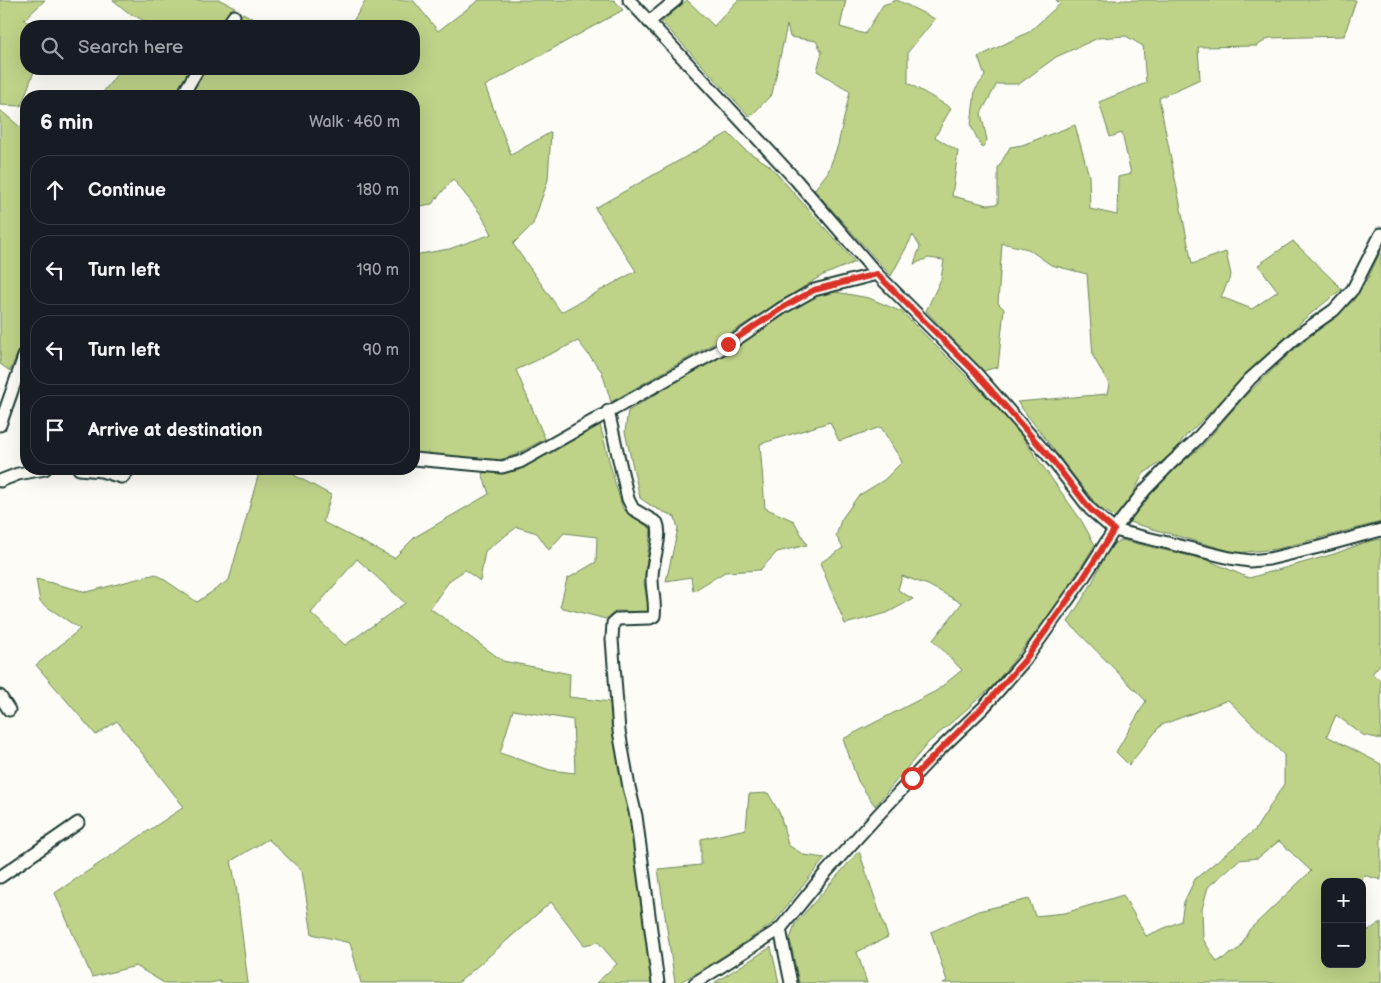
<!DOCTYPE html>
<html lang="en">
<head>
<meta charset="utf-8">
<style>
  :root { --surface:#171b24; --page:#242831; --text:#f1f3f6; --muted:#9ea1a6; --line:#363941 }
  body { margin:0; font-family:"Balsamiq Sans",sans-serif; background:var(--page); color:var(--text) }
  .controls { position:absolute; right:15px; bottom:15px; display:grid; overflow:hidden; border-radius:10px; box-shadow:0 5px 20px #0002 }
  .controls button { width:45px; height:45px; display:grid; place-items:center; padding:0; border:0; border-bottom:1px solid var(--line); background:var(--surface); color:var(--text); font:25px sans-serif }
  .stop { position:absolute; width:15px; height:15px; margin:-11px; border:4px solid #d93025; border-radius:50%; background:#fff }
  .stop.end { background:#d93025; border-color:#fff; box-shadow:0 1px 5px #0008 }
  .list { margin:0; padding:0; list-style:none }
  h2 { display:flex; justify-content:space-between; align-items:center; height:65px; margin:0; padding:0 20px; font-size:21px }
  h2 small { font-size:16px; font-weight:400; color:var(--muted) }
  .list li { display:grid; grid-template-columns:32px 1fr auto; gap:15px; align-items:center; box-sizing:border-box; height:70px; margin:0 10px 10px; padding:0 10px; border:1px solid var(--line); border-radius:20px }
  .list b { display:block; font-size:19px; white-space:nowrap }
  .list em { font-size:16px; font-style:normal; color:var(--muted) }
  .icon { flex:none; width:28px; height:28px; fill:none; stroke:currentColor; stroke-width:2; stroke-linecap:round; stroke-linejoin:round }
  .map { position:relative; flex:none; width:1381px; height:983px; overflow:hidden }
  .search { position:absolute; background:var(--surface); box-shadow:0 5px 20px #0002; left:20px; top:20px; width:400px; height:55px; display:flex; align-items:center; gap:12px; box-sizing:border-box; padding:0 18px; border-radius:20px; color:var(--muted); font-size:19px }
  .panel { position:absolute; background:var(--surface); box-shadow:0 5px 20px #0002; left:20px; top:90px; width:400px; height:385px; border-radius:20px }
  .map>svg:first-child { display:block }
  .green { fill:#bed288; stroke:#6e885e; fill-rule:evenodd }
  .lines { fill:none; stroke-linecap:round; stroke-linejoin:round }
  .minor-casing { stroke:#1f3d34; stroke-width:15 }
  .minor { stroke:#fdfcf7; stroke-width:11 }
  .route { stroke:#d93025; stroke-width:6 }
</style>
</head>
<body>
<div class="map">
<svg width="1381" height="983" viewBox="0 0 1381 983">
  <rect width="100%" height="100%" fill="#fdfcf7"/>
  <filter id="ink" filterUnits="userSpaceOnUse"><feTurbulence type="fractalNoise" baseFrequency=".02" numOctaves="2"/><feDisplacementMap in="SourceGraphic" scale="10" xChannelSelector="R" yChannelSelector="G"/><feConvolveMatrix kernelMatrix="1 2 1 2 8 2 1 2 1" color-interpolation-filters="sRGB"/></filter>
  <g filter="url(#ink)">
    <g class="green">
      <polygon points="0,0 45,0 24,20 33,26 26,26 26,69 35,69 21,106 0,105"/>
      <polygon points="113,0 220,0 235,7 221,26 155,26 129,13"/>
      <polygon points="366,0 413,0 438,31 479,0 614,0 623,10 485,86 511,155 551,132 548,180 533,224 513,244 561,312 636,271 595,208 728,133 745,150 769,165 855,262 821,276 718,341 611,402 602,372 578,341 516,370 545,439 515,455 496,461 414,454 414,255 449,249 492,234 480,213 453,179 432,204 414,207 414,96 187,96 204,69 414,69 414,26 350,26"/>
      <polygon points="687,0 714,26 738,0 846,0 840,27 865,34 883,5 897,0 935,19 908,52 908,83 951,108 935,137 958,151 952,196 988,205 998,204 998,168 1010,147 1022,145 1075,125 1089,176 1090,209 1117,215 1118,177 1131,174 1122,133 1110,137 1099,102 1146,83 1143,46 1126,36 1098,38 1056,57 1019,84 997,84 981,113 987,140 982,148 971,126 975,90 985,76 978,57 1029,32 1060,4 1056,0 1356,0 1344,36 1269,38 1257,46 1198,47 1200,79 1159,98 1192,264 1226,252 1231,275 1221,297 1252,309 1278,291 1258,265 1293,241 1342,289 1303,320 1183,439 1172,455 1143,474 1133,494 1115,517 1098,507 1017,402 1107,394 1109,384 1093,356 1087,274 1051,265 1028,249 1002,243 998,303 1004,309 998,367 983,371 926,311 941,279 944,260 928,258 914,264 920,247 913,235 891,276 814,190 828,172 838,145 850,91 817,71 822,52 816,41 790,37 787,25 772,94 750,117 662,22"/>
      <polygon points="243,13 265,26 234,26"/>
      <polygon points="121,69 193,69 176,96 100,96"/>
      <polygon points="0,110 26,132 26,334 10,371 0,364"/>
      <polygon points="1381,250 1381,522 1277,549 1236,553 1129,522 1163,479 1202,446 1243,398 1291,352 1353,301 1368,278"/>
      <polygon points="836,292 869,298 902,312 1010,420 1081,520 1095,545 1053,611 993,686 928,743 875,806 858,781 843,739 936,691 962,670 933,640 962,603 928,585 902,576 898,590 913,599 887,613 845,624 820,563 843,548 836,536 841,520 858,496 884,480 902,462 881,427 839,441 830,422 760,444 765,508 794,521 807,545 777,552 760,570 725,572 693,591 691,577 666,581 678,529 675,517 653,507 640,498 625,432 628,411 741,343 802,303 817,295"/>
      <path d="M600,425L615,483L623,509L651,529L644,582L649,612L616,611L606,619L560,607L567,579L596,562L597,537L564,533L549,550L537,533L517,527L485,551L480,581L465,570L450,580L430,608L503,661L570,674L569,697L610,702L631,817L654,983H596L617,964L598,942L584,945L551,902L458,983H361L350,943L312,934L302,871L268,839L231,861L236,885L248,983H220V981L210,983H164L136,966L92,977L55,893L184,807L117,721L96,735L36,665L80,629L40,602L36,579L87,592L156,574L197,602L229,580L260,469H300L294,475L331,495L323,522L394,558L415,537L489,494L482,473L517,471ZM357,559L405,603L345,645L311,613ZM513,710L573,720L575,773L550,770L500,753Z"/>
      <path d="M1381,539V663L1372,674L1381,681V739L1363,735L1336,715L1327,736L1381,764V880L1364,875L1359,882H1325V964H1362V935L1381,922V983H943L947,981L931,932L978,911L1029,899L1035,916L1065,913L1123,895L1146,936L1181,921L1184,902L1195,879L1255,830L1284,784V755L1228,700L1161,725L1129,765L1116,752L1146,701L1068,622L1091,585L1110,546L1121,540L1207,560L1249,578L1334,554L1366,542ZM1279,841L1311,871L1249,930L1240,948L1217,962L1203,939L1202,909L1208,887L1239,860L1258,858Z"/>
      <polygon points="768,793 780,814 788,845 804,855 825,858 773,923 732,951 679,983 675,983 658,869 701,865 701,839 746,829 749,794"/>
      <polygon points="859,851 888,937 857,952 867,983 799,983 790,939 795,924"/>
      <polygon points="771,947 779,983 714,983"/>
    </g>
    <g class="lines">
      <g class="minor-casing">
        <g id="minor">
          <polyline points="629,0 796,180 877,274 975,372 1053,461 1090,509 1114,530 1230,558 1250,561 1269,559 1319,547 1381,530"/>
          <polyline points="649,22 676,0"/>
          <polyline points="227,26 234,16"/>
          <polyline points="182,96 198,69"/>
          <path d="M608,411L628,499L633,509L657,523C663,537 651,564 652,579C652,592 656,604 654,616L650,618L618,619L613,623L612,639L619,731L629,787L636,816L658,983"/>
          <polyline points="0,425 26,351"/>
          <polyline points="414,459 502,467 520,462 728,345 782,308 814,290 877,274"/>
          <polyline points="79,469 101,471 121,477 123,477 129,469"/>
          <polyline points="0,481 18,474 45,469"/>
          <polyline points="0,696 9,710"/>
          <polyline points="0,877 78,823"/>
          <polyline points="695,983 780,929"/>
          <polyline points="791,983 780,929 827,871 877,816 933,756 984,707 1025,660 1082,580 1114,530 1145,490 1171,463 1196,440 1250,379 1300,334 1334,310 1353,289 1381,234"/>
        </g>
      </g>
      <use href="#minor" class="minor"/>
    </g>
  </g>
  <g class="lines" filter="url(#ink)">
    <polyline class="route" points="728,344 782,308 814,290 877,274 975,372 1053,461 1090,509 1114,530 1082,580 1025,660 984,706 912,778"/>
  </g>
</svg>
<div class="controls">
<button>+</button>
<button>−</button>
</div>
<div class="stop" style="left:912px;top:778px"></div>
<div class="stop end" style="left:728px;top:344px"></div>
<div class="search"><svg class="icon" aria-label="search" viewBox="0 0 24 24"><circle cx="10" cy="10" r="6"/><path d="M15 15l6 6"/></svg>Search here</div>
<section class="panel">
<h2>6 min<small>Walk · 460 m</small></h2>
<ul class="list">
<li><svg class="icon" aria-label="ahead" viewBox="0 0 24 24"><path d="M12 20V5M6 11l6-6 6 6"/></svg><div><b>Continue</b></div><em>180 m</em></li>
<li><svg class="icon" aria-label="left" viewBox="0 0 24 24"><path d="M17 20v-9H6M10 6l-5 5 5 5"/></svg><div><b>Turn left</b></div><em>190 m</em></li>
<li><svg class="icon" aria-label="left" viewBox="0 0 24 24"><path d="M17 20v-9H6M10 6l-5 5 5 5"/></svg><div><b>Turn left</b></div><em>90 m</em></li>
<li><svg class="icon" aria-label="arrive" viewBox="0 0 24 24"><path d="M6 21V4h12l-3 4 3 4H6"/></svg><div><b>Arrive at destination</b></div></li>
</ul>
</section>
</div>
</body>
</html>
